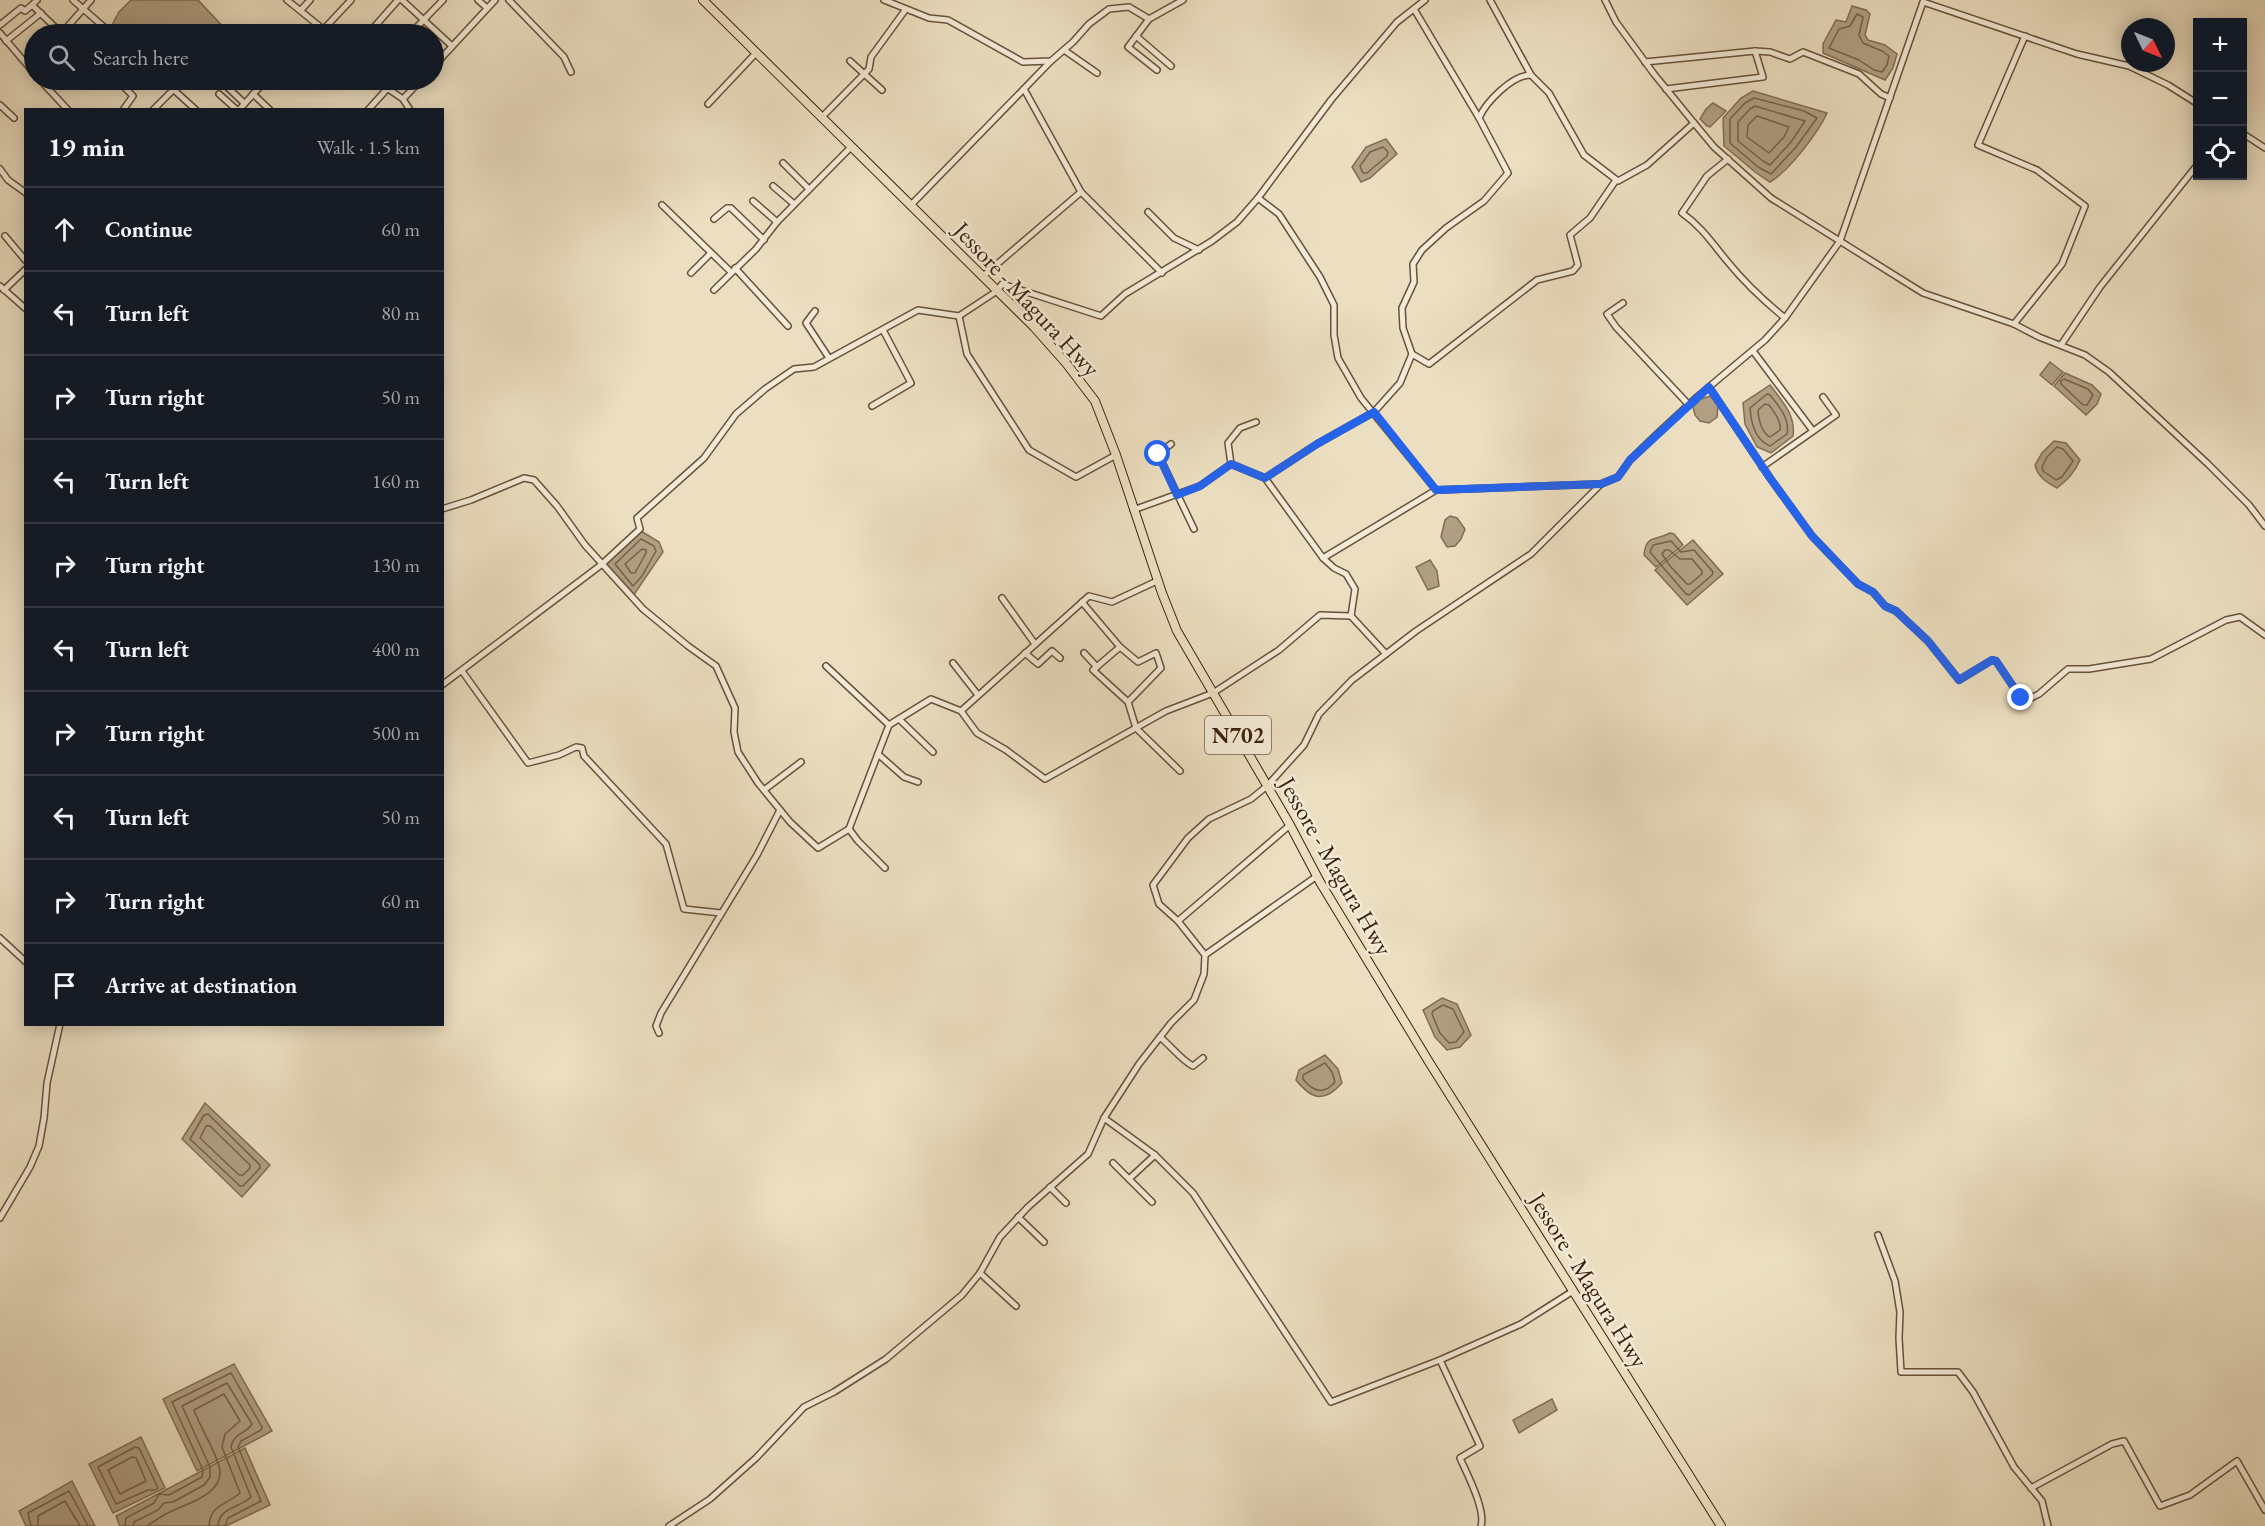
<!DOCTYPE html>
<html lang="en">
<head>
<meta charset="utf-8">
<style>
  :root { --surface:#171b24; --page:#20242c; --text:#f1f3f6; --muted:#9ea1a6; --line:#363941 }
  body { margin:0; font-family:"EB Garamond",serif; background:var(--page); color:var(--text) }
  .controls { position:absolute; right:18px; top:18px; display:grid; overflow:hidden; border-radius:0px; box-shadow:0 3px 15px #0003 }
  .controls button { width:54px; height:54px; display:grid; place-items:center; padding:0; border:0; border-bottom:2px solid var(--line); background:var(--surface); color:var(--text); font:30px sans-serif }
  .compass { position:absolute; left:2121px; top:18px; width:54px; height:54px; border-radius:50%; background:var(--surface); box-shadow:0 3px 15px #0003; rotate:133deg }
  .stop { position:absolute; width:18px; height:18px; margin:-14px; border:4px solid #2563eb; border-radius:50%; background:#fff }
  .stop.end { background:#2563eb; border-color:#fff; box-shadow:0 2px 6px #0008 }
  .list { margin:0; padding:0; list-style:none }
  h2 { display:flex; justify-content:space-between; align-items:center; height:78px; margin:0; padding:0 24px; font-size:26px }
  h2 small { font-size:20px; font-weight:400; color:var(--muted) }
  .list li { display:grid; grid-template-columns:39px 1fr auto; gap:18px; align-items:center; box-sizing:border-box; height:84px; padding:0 24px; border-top:2px solid var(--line) }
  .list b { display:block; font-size:22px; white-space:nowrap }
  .list em { font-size:20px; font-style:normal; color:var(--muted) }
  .icon { flex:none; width:33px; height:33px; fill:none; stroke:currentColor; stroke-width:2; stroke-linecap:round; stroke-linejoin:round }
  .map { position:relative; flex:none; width:2265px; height:1526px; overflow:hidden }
  .search { position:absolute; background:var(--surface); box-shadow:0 3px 15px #0003; left:24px; top:24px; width:420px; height:66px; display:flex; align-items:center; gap:15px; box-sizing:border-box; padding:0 21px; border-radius:33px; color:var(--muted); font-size:22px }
  .panel { position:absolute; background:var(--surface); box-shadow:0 3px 15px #0003; left:24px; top:108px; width:420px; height:918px; border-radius:0px }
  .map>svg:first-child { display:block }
  .water { fill:#b09f83; stroke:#826d53; stroke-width:1.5 }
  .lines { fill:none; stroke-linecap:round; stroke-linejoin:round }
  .shore { stroke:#766046; stroke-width:1.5 }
  .minor-casing { stroke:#685138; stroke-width:8 }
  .highway-casing { stroke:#3c220a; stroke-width:10 }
  .minor { stroke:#f3ead7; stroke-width:5 }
  .highway { stroke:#ecdfc1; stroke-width:8 }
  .route { stroke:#2563eb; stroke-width:8 }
  .labels { text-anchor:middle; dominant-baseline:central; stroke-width:5; stroke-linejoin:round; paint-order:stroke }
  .shield { fill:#f3ead7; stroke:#735e48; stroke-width:1.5 }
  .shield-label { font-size:22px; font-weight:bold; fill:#3c220a }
  .street-label { font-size:24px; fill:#3c220a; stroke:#f3ead7 }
</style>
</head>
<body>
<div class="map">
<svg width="2265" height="1526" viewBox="0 0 2265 1526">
  <rect width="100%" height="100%" fill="#ecdfc1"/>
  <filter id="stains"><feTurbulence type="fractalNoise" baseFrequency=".00333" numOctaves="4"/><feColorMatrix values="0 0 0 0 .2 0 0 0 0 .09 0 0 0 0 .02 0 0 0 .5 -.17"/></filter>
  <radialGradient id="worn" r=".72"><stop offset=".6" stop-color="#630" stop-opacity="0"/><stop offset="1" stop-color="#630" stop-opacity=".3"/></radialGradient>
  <g class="water">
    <polygon points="131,0 198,0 230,34 119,34 111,27 119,12"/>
    <polygon points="1852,6 1866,10 1870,14 1865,35 1868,40 1885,45 1897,54 1893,68 1885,80 1823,53 1823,44 1836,20 1846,22"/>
    <path d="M1753,91L1827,113C1818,133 1789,171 1770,182L1755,172L1724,146L1723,118L1741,98Z"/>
    <polygon points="1713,103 1726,111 1710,127 1707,126 1700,119 1706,109"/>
    <polygon points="1386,139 1397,154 1370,178 1361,182 1352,167 1366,147"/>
    <polygon points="2050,362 2063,372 2052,385 2040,375"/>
    <polygon points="2065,373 2092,385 2101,394 2097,404 2086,415 2054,386"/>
    <path d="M1770,385C1782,401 1796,415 1793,436L1771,453L1757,447L1745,424L1743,403Z"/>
    <polygon points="1710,396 1718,405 1717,417 1709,423 1700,421 1695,415 1693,407 1701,399"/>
    <path d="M2054,441L2066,443L2080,460C2075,472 2068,480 2057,488C2046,482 2038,477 2035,465L2042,453Z"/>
    <polygon points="1450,516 1457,518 1465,529 1461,539 1455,546 1447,547 1441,537 1445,520"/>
    <polygon points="641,531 659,542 663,552 633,596 606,563"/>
    <path d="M1670,533L1674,534L1683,545L1656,567L1644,555C1646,534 1656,541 1670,533Z"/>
    <polygon points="1693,540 1723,574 1687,605 1655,570"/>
    <polygon points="1430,560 1437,571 1439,586 1428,590 1416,567"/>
    <polygon points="1442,998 1457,1004 1471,1035 1460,1047 1447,1050 1435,1037 1423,1010"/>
    <path d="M1325,1055L1338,1069L1342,1083C1324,1103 1312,1100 1296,1080L1299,1070Z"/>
    <polygon points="205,1103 270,1165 242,1197 182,1139"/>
    <polygon points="234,1364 272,1431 197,1471 163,1399"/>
    <polygon points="1552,1399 1557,1410 1519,1433 1513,1420"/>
    <polygon points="141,1437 165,1488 113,1513 89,1464"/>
    <polygon points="245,1448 270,1505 226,1526 120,1526 116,1516"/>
    <polygon points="72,1481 95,1526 26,1526 19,1511"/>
  </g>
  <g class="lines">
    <g class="shore">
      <polygon points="1857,14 1863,17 1859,35 1863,43 1882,51 1889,56 1887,65 1882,72 1874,70 1859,60 1829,48 1839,29 1850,26"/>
      <polygon points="1754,98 1804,111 1817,118 1796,147 1771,174 1758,167 1730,143 1730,119 1745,103"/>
      <polygon points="1755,106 1805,121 1791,142 1770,165 1763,161 1738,141 1738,122 1750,109"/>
      <polygon points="1757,116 1789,127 1784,137 1769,153 1747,137 1748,125"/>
      <polygon points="1383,147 1388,152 1387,156 1367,173 1363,173 1360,166 1370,152"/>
      <polygon points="2064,379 2088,389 2093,395 2087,405 2083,405 2061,384 2061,381"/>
      <path d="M1767,394L1770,395C1779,406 1790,419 1787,434L1770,446C1755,440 1751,423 1750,408Z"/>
      <path d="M1765,404L1769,405C1774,412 1782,422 1780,430L1770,437C1762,433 1758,420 1758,410Z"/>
      <polygon points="2057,447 2063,449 2073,461 2062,477 2056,480 2043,471 2042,467 2047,457"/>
      <polygon points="641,539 654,546 656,551 642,576 633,586 615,564"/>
      <polygon points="1671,541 1681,552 1694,550 1713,572 1712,575 1689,595 1686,594 1650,552 1653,545"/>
      <polygon points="642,549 646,550 646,553 635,573 631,573 625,564"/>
      <polygon points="1665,550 1669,550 1680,559 1692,559 1702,571 1702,574 1690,584 1687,584 1670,566 1662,554"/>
      <polygon points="1443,1005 1453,1009 1464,1032 1456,1042 1449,1043 1440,1033 1432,1014 1433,1011"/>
      <path d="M1325,1063L1332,1072L1335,1082C1324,1095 1313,1092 1303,1079V1075Z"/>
      <polygon points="208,1114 260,1165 260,1168 243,1186 240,1186 190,1139 204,1115"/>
      <polygon points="206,1126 210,1126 250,1165 250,1168 243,1175 239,1175 200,1138"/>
      <polygon points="135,1447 139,1448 158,1488 155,1490 148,1490 116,1504 98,1467"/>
      <polygon points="132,1457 136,1458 146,1481 120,1494 108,1470"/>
      <polyline points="31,1526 28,1513 69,1491 88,1526"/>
      <polyline points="38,1526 38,1516 65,1501 80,1526"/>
      <polyline points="125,1526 126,1518 154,1503 159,1494 169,1495 202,1477 203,1470 172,1402 231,1373 262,1427 261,1430 241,1441 238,1447 261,1501 228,1518 225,1526"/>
      <path d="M133,1526L134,1522L158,1510L164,1503L173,1502L204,1485L210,1477V1467L182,1406L227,1383L252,1424C246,1434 233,1433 231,1447L251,1497C240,1508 219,1507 218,1526"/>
      <path d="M146,1526C154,1522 162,1515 170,1512C188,1503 227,1493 219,1466C213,1446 201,1429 194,1410L224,1394L240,1421L225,1434L222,1447L240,1493C227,1505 210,1504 209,1526"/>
    </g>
    <g class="minor-casing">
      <g id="minor">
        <polyline points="37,0 32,5 60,32"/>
        <polyline points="73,0 112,34"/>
        <polyline points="287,0 329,34"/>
        <polyline points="402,0 452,46"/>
        <polyline points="478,0 487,8"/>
        <polyline points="509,0 564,57 571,72"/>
        <polyline points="884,0 929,18 948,20 1023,62 1051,61 1073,42 1089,24 1109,9 1129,7 1149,19 1183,0"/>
        <polyline points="1490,0 1531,75"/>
        <polyline points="1605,0 1616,22 1654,74 1694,123 1714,147 1771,198 1923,293 2014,324 2039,337 2085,355 2109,372 2208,464 2249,505 2265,526"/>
        <polyline points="1414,9 1479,118"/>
        <polyline points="301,10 310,0"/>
        <polyline points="1149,19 1128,47 1157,70"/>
        <polyline points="0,25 21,8 25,11 32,5"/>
        <polyline points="323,30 351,0"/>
        <polyline points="0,33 34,73"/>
        <polyline points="61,34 91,0"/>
        <polyline points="308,34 318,25"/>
        <polyline points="368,34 398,0"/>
        <polyline points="410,34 443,0"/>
        <polyline points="1136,36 1171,66"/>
        <polyline points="6,41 41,13"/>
        <polyline points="1064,50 1097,73"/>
        <polyline points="850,61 882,90"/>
        <polyline points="1645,62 1755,51 1770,52 1790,59 1803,52 1859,74 1881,94 1890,98"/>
        <polyline points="434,66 495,0"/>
        <polyline points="40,80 68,110"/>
        <polyline points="163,80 196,110"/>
        <polyline points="220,80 244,103"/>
        <polyline points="375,80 403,99 410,110"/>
        <polyline points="119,82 133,96 123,110"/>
        <polyline points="1024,89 1081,192 1162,273"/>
        <polyline points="1666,89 1763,77 1755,51"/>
        <polyline points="219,94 237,110"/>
        <polyline points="253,94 270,110"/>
        <polyline points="403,99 421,80"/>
        <polyline points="708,104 756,53"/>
        <polyline points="0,105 14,118"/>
        <polyline points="153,110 174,89"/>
        <polyline points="239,110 266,80"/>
        <polyline points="368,110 387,89"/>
        <polyline points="821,118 869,69 871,57 906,9"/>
        <polyline points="2242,133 2265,148"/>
        <path d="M1728,159L1707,176L1682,213C1702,227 1712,243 1727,261C1744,282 1764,301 1785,318"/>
        <polyline points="783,163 809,189"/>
        <polyline points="0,169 8,180 26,193"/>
        <polyline points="773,186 794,204"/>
        <polyline points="1258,198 1279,214 1320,277 1334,305 1334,335 1338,358 1361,398 1436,490"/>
        <polyline points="753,201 777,222"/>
        <polyline points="662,205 731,272"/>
        <polyline points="910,206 1051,61"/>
        <polyline points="1148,212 1174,238 1199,250"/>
        <polyline points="714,219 727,208 731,208 764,240"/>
        <polyline points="5,236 26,261"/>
        <polyline points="735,268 788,326"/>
        <polyline points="691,273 711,253"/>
        <polyline points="982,277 1081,192"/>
        <polyline points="0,286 26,309"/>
        <polyline points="4,290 26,269"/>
        <polyline points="714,290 756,249 777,222 851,147"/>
        <polyline points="1623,303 1607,314 1616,327 1689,405"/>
        <polyline points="815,311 806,323 829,358"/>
        <polyline points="959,316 967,354 1029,450 1076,477 1116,455"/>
        <polyline points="2014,324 2062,264 2085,206 2037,170 1978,145 2025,36"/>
        <polyline points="2061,345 2100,287 2198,164"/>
        <polyline points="1753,351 1813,431"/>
        <polyline points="1412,354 1429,364 1537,280 1573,271 1578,265 1570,235 1590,218 1616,180"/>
        <polyline points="1709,387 1770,478 1812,536 1858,584 1873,592 1885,606 1896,611 1928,641 1959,680 1992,660 1996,661 2021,698 2029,699 2039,694 2068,669 2089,669 2151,659 2226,620 2240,617 2265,635"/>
        <polyline points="872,406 911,383 883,330"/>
        <polyline points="1171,444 1158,454 1194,529"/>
        <polyline points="1231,464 1228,443 1240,428 1256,422"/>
        <polyline points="1762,467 1836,415 1823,397"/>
        <polyline points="1265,478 1323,558"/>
        <polyline points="442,509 471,500 524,478 534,480 557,506 585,545 643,609 688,646 716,666 735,708 734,732 738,752 758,783 790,822 818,848 849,829 889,725 931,699 961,711 1089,596 1112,602 1157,581"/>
        <path d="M1133,510L1200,486L1231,464L1265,478L1317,444L1374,412L1400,383L1412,354L1403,328L1402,308L1414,282L1413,264L1422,250L1446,228L1484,201L1508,173L1479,118C1486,102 1512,75 1531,75L1549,93L1584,155L1618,181L1647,165L1694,123"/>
        <polyline points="1002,598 1035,644"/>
        <polyline points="1082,602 1120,647 1138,662 1156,653 1161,668 1128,702"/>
        <polyline points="1351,616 1355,589 1346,574 1334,568 1323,558 1436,490 1601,484"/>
        <polyline points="1120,647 1093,670 1128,702 1136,728 1180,771"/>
        <polyline points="1025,653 1038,664 1052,651 1060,658"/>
        <polyline points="1084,653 1097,667"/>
        <polyline points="953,663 978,695"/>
        <polyline points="826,666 889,725"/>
        <polyline points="462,671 528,763 559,755 576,747 582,748 584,756 666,844 684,909 721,913"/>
        <polyline points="442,685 601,565 640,529 637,518 704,458 736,414 765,389 794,369 814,367 918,310 959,316 997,291 1002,284 1101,316 1125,294 1212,241 1237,222 1258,198 1331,100 1397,22 1425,0"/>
        <polyline points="961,711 977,733 1006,750 1045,779 1166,711 1213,693 1279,650 1320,615 1351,616 1386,654"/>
        <polyline points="899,719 933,752"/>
        <polyline points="878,754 904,777 918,782"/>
        <polyline points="764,790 801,762"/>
        <polyline points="849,829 858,841 885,868"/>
        <polyline points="1178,921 1159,904 1153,885 1188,838 1209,819 1251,799 1267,786 1304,745 1319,714 1352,680 1416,631 1531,554 1601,484 1618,477 1630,460 1656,435 1697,397 1765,340 1785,318 1840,241 1923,2 2077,54 2129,66 2168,85 2198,104"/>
        <polyline points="0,938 26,962"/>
        <polyline points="1205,955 1317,876"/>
        <polyline points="659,1033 656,1026 661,1013 757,855 780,810"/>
        <path d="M1160,1037C1171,1046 1181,1060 1193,1066L1203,1058"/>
        <polyline points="1104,1118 1155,1155 1193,1193 1331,1402 1440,1360 1521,1324 1573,1291"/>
        <polyline points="1113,1163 1152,1202"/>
        <polyline points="1129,1179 1155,1155"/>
        <polyline points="1050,1187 1066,1203"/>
        <polyline points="1018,1217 1044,1242"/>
        <polyline points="0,1218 30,1167 39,1146 44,1118 47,1083 60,1024"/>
        <polyline points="1878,1235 1895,1281 1900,1312 1899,1338 1901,1372 1958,1372 1973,1392 2014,1467 2042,1501 2048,1526"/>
        <polyline points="980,1273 1016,1306"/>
        <path d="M1440,1360L1480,1446L1460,1458C1467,1474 1486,1510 1481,1526"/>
        <polyline points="2031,1488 2112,1444 2124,1441 2160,1506 2190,1495 2237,1461 2265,1510"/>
        <polyline points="669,1526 710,1499 756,1458 804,1407 834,1392 886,1359 962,1295 980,1273 1000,1237 1028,1207 1088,1154 1104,1118 1139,1064 1171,1023 1194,1000 1204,974 1205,955 1178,921 1290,825"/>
      </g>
    </g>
    <g class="highway-casing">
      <polyline id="highway" points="703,0 1034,327 1066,363 1095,401 1116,455 1162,593 1177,631 1290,825 1320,882 1429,1062 1721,1526"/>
    </g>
    <use href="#minor" class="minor"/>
    <use href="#highway" class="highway"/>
  </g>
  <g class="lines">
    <polyline class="route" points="1158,454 1177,495 1200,486 1231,464 1265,478 1317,444 1374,412 1436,490 1601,484 1618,477 1630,460 1709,387 1770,478 1812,536 1858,584 1873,592 1885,606 1896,611 1928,641 1959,680 1992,660 1996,661 2021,698"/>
  </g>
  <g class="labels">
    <rect class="shield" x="1205" y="716" width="66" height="38" rx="4.5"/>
    <g class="shield-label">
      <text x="1238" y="735">N702</text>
    </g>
    <g class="street-label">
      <text transform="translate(1027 299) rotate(47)">Jessore - Magura Hwy</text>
      <text transform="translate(1336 866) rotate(60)">Jessore - Magura Hwy</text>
      <text transform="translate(1589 1280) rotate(58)">Jessore - Magura Hwy</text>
    </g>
  </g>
  <rect width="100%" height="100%" filter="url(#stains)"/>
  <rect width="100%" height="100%" fill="url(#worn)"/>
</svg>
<div class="controls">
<button>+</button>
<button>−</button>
<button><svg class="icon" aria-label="locate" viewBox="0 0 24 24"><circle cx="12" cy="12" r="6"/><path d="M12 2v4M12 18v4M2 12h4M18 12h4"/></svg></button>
</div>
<svg class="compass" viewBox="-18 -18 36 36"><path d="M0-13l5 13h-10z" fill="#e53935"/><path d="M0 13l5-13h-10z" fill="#9ea1a6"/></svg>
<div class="stop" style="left:1158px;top:454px"></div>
<div class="stop end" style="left:2021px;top:698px"></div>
<div class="search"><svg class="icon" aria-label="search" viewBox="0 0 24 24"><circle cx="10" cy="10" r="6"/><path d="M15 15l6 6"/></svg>Search here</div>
<section class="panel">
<h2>19 min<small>Walk · 1.5 km</small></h2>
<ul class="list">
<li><svg class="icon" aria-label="ahead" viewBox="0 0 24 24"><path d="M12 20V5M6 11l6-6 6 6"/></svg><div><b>Continue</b></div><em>60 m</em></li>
<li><svg class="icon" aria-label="left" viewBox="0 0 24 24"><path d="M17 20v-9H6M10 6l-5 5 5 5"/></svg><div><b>Turn left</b></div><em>80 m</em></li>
<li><svg class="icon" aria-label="right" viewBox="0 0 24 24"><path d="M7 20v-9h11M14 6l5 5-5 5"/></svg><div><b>Turn right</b></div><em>50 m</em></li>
<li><svg class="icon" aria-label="left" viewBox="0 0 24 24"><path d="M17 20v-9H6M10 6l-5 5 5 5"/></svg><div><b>Turn left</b></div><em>160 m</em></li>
<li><svg class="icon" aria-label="right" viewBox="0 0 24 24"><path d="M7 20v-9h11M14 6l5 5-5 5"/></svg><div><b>Turn right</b></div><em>130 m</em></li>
<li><svg class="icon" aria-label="left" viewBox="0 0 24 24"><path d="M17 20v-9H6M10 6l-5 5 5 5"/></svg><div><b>Turn left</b></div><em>400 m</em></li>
<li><svg class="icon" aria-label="right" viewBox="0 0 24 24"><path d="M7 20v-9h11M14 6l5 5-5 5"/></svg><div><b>Turn right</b></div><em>500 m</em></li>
<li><svg class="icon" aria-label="left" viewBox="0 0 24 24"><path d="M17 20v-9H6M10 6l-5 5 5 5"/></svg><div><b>Turn left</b></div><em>50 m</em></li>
<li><svg class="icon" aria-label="right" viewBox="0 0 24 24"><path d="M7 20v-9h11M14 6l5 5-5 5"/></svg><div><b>Turn right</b></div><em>60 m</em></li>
<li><svg class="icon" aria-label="arrive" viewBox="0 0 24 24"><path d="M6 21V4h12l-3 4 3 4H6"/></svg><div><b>Arrive at destination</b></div></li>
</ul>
</section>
</div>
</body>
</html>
